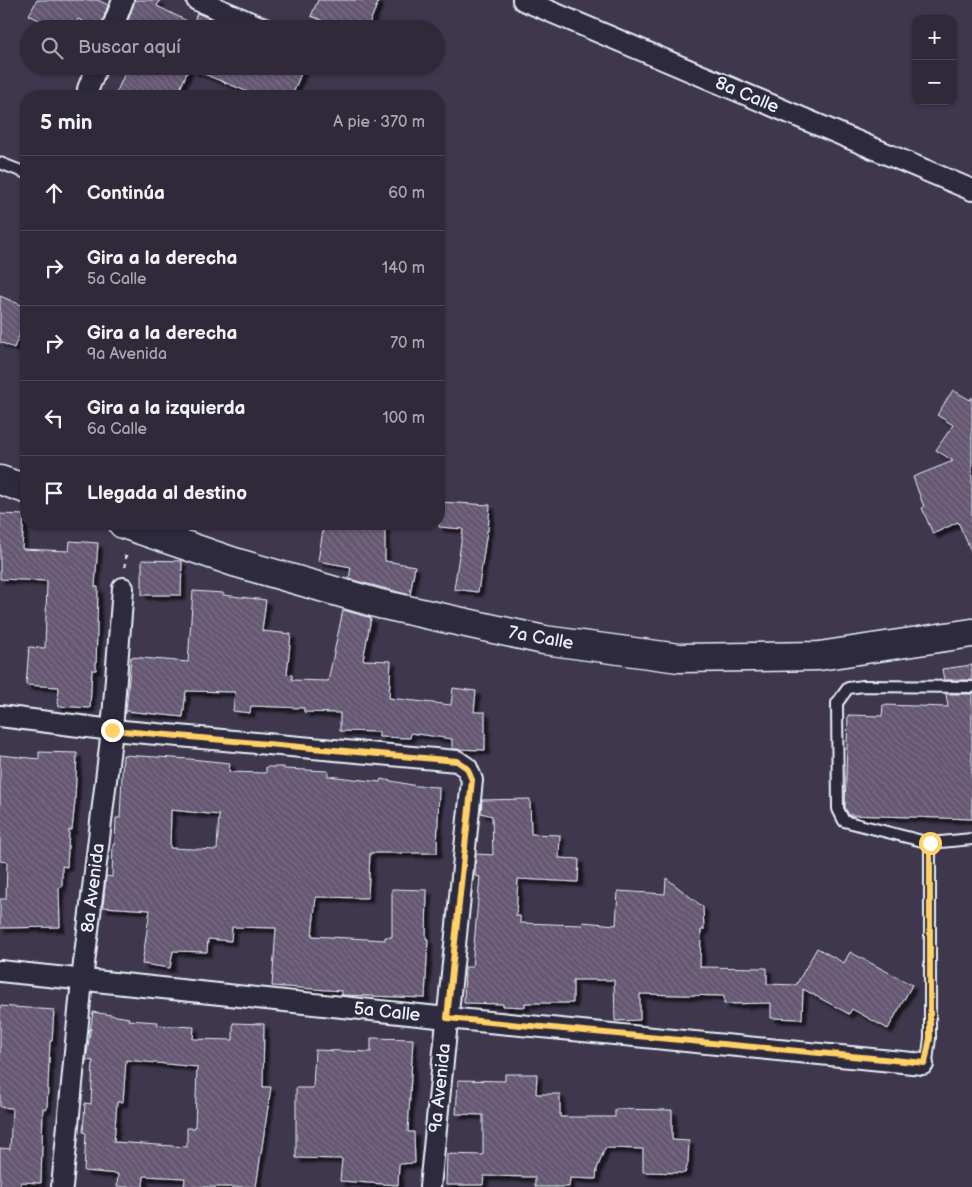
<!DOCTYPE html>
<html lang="es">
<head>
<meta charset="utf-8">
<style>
  :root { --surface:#2f293a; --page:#373142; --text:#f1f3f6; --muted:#a7a6af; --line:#4a4554 }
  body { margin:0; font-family:"Balsamiq Sans",sans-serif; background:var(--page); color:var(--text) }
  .controls { position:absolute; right:15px; top:15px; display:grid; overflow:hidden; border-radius:10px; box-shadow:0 1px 4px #0004 }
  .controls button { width:45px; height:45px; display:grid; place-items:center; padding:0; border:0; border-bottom:1px solid var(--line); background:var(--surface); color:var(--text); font:25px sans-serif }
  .stop { position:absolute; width:15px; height:15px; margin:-11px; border:4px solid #ffd166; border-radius:50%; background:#fff }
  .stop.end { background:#ffd166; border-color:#fff; box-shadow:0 1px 5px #0008 }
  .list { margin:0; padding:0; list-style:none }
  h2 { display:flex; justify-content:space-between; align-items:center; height:65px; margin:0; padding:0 20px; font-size:21px }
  h2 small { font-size:16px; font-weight:400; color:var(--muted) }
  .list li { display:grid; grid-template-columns:32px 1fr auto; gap:15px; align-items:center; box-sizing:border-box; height:75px; padding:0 20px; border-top:1px solid var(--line) }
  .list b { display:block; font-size:19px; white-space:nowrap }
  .list p { margin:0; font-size:16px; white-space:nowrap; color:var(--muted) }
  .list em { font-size:16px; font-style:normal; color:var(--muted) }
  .icon { flex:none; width:28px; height:28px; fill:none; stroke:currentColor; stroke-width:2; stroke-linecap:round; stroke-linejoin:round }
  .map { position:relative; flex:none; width:972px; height:1187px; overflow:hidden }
  .search { position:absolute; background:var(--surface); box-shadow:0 1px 4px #0004; left:20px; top:20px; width:425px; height:55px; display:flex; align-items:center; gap:12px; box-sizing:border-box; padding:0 18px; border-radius:28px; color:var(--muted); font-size:19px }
  .panel { position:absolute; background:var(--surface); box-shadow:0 1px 4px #0004; left:20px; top:90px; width:425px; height:440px; border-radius:20px }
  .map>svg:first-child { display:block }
  .building { fill:url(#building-back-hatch); stroke:#e8f1f8; fill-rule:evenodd; filter:url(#shadow) }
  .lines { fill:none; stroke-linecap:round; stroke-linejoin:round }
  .lane-casing { stroke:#e8f1f8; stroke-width:14 }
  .street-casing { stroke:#e8f1f8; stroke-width:24 }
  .secondary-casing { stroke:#e8f1f8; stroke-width:31 }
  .path { stroke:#e8f1f8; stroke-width:3; stroke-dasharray:4 4; stroke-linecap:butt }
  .lane { stroke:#2f2a3d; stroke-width:10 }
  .street { stroke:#2f2a3d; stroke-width:20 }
  .secondary { stroke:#2f2a3d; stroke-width:28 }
  .route { stroke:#ffd166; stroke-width:6 }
  .labels { text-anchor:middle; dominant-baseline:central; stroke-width:4; stroke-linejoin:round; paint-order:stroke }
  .street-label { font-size:18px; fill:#e8f1f8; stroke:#2f2a3d }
</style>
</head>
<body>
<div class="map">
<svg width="972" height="1187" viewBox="0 0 972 1187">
  <defs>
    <pattern id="building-back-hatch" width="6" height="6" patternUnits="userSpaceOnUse" patternTransform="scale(1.25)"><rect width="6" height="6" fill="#655672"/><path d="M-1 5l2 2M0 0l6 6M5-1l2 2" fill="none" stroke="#7b6f87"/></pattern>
    <filter id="shadow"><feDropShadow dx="4.5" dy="4.5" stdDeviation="1" flood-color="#0009"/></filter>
  </defs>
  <rect width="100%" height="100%" fill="#3f374d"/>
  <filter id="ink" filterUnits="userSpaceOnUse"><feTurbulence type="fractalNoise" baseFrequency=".02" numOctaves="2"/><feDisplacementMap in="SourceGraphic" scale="10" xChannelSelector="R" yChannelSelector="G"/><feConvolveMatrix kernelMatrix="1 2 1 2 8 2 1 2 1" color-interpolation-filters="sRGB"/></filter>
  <g filter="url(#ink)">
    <g class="building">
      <polygon points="37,0 98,0 108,5 100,29 78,19 73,29 56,29 29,15"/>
      <polygon points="135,0 160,0 157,6 193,24 197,13 234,29 125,29"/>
      <polygon points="318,0 379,0 367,29 354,29 333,21 331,24 311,16"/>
      <polygon points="128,66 304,66 292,96 258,96 189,68 177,96 115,96"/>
      <polygon points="0,296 26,307 26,319 14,348 0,342"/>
      <polygon points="953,390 970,400 972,397 972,553 958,522 933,534 922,508 924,507 913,477 953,461 936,450 953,425 937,415"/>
      <polygon points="439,502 490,505 488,531 487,531 478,592 454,589 463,529 439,527"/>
      <polygon points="0,514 24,515 22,549 69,551 70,541 98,543 95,587 98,587 96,670 92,670 90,708 58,706 59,687 26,685 29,647 45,648 47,581 0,579"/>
      <polygon points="324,524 385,524 385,561 415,566 410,595 349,579 351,567 318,561"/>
      <polygon points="142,560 182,561 181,595 142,595"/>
      <polygon points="193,591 223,593 223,595 266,600 262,631 291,634 287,674 292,675 292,680 328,681 343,610 371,618 363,660 391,661 389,698 451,705 453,688 476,691 474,712 485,712 485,750 452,749 452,739 411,733 410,738 379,737 379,732 340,731 340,713 304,712 304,708 251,706 250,713 233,711 235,692 186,691 183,717 126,711 131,657 188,662"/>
      <polygon points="972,665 972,680 944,680 942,669"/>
      <polygon points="946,694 972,694 972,819 849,815 845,808 848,715 882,716 883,705 948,707"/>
      <polygon points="39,752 77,753 75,801 72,830 69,830 67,867 62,866 62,887 59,887 60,927 0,928 0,899 6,899 7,862 0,861 0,755 39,759"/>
      <path d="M123,755L190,759L230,763L229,772L266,773V767H284V769L328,771V776L380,782L381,779L417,786L439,787L437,853H370L368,898L316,897L312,936L385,940V937H392V889L427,890L426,939H428L425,998L342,995V991L272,986L276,928L232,927L231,941L208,939L207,952L173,951L170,968L142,964L150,910L103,907L106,876L112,877L113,844H115L116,818H120ZM171,810L219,815L217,850L170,848Z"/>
      <polygon points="530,799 531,834 560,835 559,858 579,859 578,882 518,879 516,916 520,916 520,923 582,925 583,922 616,925 618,891 665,894 666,878 703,907 704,930 701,930 700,967 767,968 767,984 796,985 817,948 844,963 850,952 912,985 888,1029 852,1009 849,1014 803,989 802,1019 771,1018 771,1003 724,1004 724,996 640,994 640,1020 615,1021 614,980 573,980 573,1003 525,1003 525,1007 503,1006 503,1004 464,1003 465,967 472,967 480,877 475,876 476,854 493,855 492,816 481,813 482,800"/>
      <polygon points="0,1006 54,1010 52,1041 50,1041 47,1109 43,1108 41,1183 21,1182 21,1187 0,1187 0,1148 10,1149 12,1108 0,1107"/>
      <path d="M93,1012L129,1018L128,1020L158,1022L157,1025L194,1027L193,1039L233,1040V1023L264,1024L263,1087H271L256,1187H184L185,1178L144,1176L143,1187H117L118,1174L84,1171L86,1133L83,1132L85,1103L91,1104L93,1061L86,1060ZM126,1060L197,1067L195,1128H187V1147L114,1142L117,1102H123Z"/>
      <polygon points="371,1038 413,1039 408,1132 414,1132 415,1163 399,1164 398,1185 340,1181 342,1159 296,1158 296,1088 313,1088 315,1050 371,1052"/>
      <polygon points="505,1074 537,1074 536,1094 560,1094 560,1117 615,1117 615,1109 672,1110 672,1140 689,1141 688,1163 685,1173 643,1172 643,1149 605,1148 597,1169 596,1179 570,1178 569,1187 535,1187 535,1177 484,1176 483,1185 446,1185 447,1154 483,1155 483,1115 456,1114 458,1080 505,1081"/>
    </g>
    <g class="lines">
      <g class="lane-casing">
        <g id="lane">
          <polyline points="0,163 26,173"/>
          <polyline points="972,687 863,686 848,688 837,703 838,809 844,821 930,843 972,839"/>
          <polyline points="923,1064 927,1061 930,1038 930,843"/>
        </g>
      </g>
      <g class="street-casing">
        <g id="street">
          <polyline points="197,0 265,29"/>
          <polyline points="523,0 972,190"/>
          <polyline points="112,29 123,0"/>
          <polyline points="88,89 97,66"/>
          <polyline points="0,716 112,730 457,761 467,768 472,780 430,1187"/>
          <polyline points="0,971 447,1018 923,1064"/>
          <polyline points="62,1187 82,980 112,730 123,588"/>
        </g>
      </g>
      <g class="secondary-casing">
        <g id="secondary">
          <polyline points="0,480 26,489"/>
          <polyline points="123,524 234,562 380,604 544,640 679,658 819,656 972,633"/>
        </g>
      </g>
      <polyline class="path" points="125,567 126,551"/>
      <use href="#lane" class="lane"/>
      <use href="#street" class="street"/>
      <use href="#secondary" class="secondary"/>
    </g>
  </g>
  <g class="lines" filter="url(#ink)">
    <polyline class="route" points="112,730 457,761 467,768 472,780 447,1018 925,1063 930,1038 930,843"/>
  </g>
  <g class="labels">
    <g class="street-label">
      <text transform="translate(747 95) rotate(23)">8a Calle</text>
      <text transform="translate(541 638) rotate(10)">7a Calle</text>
      <text transform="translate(93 888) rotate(-83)">8a Avenida</text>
      <text transform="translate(387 1012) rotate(6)">5a Calle</text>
      <text transform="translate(440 1088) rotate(-84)">9a Avenida</text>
    </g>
  </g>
</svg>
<div class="controls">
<button>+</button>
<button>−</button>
</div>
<div class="stop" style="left:930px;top:843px"></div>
<div class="stop end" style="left:112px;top:730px"></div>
<div class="search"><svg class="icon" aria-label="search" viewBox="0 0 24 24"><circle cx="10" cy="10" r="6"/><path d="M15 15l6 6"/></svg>Buscar aquí</div>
<section class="panel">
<h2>5 min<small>A pie · 370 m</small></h2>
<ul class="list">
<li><svg class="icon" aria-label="ahead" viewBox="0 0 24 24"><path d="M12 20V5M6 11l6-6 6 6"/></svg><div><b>Continúa</b></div><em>60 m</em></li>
<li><svg class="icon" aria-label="right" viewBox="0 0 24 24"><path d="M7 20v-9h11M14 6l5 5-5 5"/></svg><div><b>Gira a la derecha</b><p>5a Calle</p></div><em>140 m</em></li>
<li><svg class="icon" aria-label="right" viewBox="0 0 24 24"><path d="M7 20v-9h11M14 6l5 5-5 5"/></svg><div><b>Gira a la derecha</b><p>9a Avenida</p></div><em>70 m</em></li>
<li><svg class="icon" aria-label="left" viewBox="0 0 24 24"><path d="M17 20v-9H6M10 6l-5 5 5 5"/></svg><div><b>Gira a la izquierda</b><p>6a Calle</p></div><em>100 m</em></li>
<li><svg class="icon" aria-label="arrive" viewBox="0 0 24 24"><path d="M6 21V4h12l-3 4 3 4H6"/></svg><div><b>Llegada al destino</b></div></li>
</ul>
</section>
</div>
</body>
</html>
